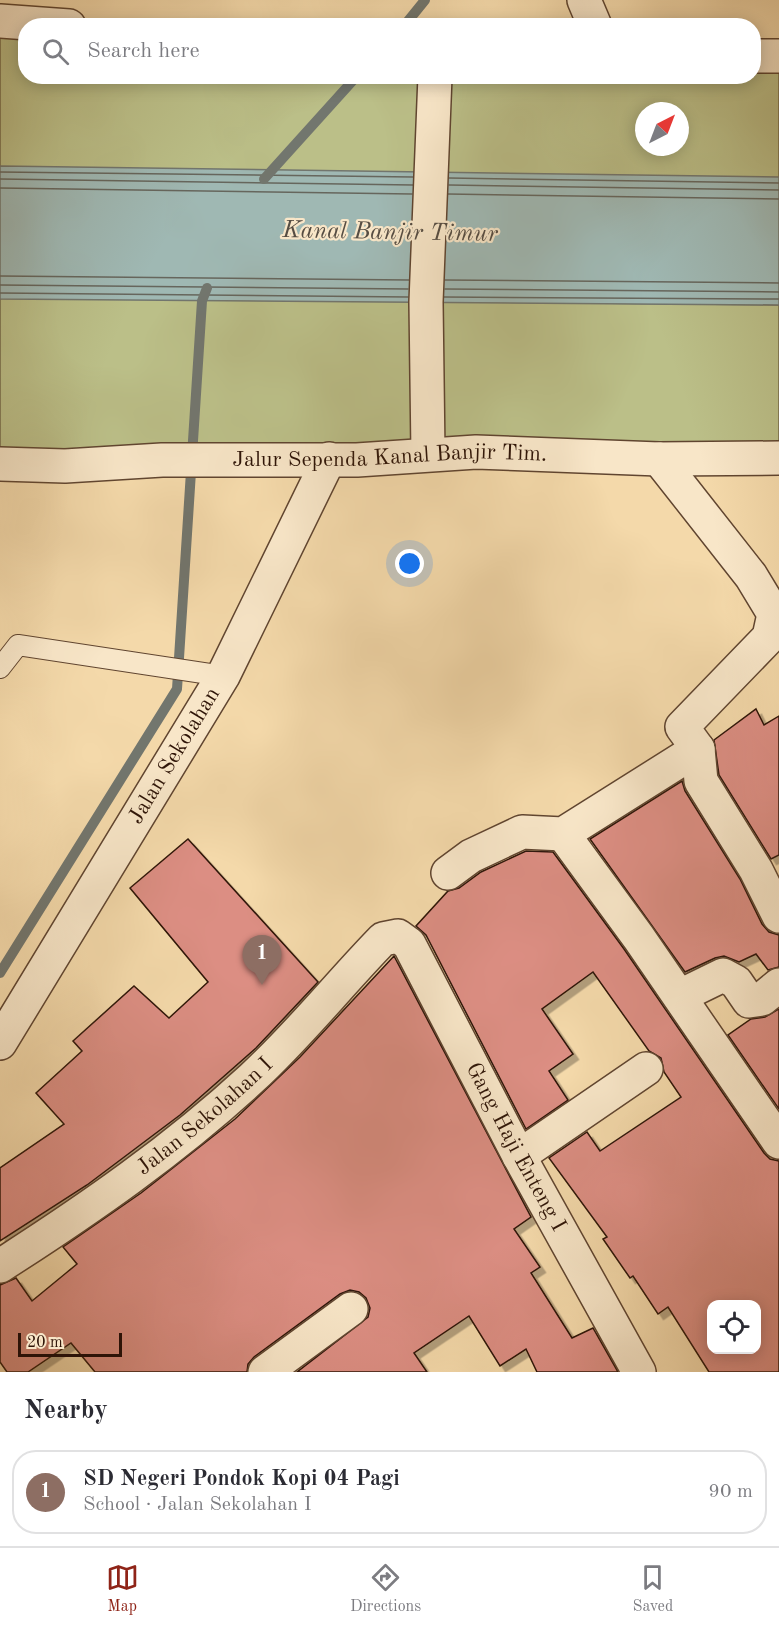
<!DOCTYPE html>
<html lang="en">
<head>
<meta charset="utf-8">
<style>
  :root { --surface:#fff; --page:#f2f2f3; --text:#2b2b33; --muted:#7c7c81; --line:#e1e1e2; --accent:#8f2418 }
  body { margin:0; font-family:"Old Standard TT",serif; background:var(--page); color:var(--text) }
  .controls { position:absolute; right:18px; bottom:18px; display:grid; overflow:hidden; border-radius:12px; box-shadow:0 3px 15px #0003 }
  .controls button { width:54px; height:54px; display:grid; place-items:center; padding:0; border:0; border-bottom:2px solid var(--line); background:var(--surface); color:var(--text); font:30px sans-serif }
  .compass { position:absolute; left:635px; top:102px; width:54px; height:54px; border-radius:50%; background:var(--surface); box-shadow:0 3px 15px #0003; rotate:42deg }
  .scale { position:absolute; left:18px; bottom:15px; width:104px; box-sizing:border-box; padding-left:6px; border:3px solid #2e1407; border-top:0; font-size:16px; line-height:21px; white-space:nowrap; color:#2e1407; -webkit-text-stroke:4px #f8e6c8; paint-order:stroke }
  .you { position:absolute; left:410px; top:564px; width:21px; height:21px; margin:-15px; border:4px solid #fff; border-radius:50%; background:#1a73e8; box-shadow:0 0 0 9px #1a73e833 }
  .badge { display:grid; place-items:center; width:39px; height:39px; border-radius:50%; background:var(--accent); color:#fff; font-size:20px; font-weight:700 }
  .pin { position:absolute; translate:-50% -50px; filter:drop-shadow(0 2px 3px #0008) }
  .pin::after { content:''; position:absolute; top:32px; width:21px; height:18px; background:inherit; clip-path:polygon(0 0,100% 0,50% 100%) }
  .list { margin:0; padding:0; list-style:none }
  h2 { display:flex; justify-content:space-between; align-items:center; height:78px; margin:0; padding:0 24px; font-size:26px }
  h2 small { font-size:20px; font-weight:400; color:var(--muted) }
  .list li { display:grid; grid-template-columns:39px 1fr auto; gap:18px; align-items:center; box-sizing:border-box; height:84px; margin:0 12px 12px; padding:0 12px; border:2px solid var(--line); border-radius:24px }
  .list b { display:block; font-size:22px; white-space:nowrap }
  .list p { margin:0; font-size:20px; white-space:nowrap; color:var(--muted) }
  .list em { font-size:20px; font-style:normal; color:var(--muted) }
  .icon { flex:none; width:33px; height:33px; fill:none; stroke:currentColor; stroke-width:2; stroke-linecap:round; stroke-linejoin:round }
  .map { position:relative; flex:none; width:779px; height:1372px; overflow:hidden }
  .search { position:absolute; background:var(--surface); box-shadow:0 3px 15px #0003; left:18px; right:18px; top:18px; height:66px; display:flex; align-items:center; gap:15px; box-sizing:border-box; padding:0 21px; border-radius:24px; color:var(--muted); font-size:22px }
  .sheet { height:174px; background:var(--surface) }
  nav { display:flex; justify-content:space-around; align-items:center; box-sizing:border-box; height:84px; border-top:2px solid var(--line); background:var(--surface); font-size:16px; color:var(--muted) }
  nav a { display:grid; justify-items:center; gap:3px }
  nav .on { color:var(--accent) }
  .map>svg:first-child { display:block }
  .green { fill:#bbbf88; stroke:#746a48; stroke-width:1.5; fill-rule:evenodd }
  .water { fill:#9fb8b3; stroke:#72766e; stroke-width:1.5 }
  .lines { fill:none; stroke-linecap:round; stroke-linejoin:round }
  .shore { stroke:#66665d; stroke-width:1.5 }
  .stream { stroke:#72766e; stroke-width:10 }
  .building { fill:#dc8e83; stroke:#2e1407; stroke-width:1.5; fill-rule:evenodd; filter:url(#shadow) }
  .service-casing { stroke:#604530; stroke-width:22 }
  .minor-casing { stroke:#604530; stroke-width:36 }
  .tertiary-casing { stroke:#604530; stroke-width:36 }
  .service { stroke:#f8e6c8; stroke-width:20 }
  .minor { stroke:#f8e6c8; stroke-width:33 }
  .tertiary { stroke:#f8e6c8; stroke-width:33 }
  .labels { text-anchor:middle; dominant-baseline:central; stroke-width:4.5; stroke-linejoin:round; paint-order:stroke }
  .street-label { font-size:22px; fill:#2e1407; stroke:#f8e6c8 }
  .water-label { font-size:24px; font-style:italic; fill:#564d43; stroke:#f8e6c8 }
</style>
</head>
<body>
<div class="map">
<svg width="779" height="1372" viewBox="0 0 779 1372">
  <defs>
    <filter id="shadow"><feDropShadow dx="5.5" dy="5.5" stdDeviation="0" flood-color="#0004"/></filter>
  </defs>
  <rect width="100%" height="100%" fill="#f4d9aa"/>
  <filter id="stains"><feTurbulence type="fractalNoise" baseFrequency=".00333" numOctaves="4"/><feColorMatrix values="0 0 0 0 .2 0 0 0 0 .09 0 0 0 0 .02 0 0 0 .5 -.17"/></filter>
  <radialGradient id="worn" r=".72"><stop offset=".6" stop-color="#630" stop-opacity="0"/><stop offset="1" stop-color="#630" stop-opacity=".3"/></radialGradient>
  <g class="green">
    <path d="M0,22L26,26V76H754V61L779,63V178L0,167ZM644,111H680V147H644Z"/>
    <polygon points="0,297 779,305 779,458 0,464"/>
  </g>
  <polygon class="water" points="0,166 779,177 779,305 0,299"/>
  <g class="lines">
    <g class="shore">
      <polyline points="0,172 413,177"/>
      <polyline points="449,178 779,183"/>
      <polyline points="0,179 413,185"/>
      <polyline points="449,185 779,190"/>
      <polyline points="0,188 412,194"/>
      <polyline points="448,194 779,199"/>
      <polyline points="0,276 409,280"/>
      <polyline points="445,280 779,283"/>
      <polyline points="0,285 408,289"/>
      <polyline points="445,289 779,292"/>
      <polyline points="0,293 408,297"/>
      <polyline points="444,297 779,299"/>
    </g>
    <g class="stream">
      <polyline points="404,26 425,0"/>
      <polyline points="264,179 357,76"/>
      <polyline points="0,973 177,689 202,301 207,288"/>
    </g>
  </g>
  <g class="building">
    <polygon points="756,709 764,725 779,716 779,855 771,859 719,775 714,740"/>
    <polygon points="682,781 685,791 740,879 762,924 769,932 779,935 779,967 768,970 756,954 739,962 724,956 715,958 685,972 590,839"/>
    <polygon points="188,839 318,982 256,1048 180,1115 87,1185 0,1241 0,1168 64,1124 36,1093 82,1051 73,1041 134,986 169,1018 208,982 130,888"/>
    <path d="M526,851L553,852L624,949L764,1153L770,1159L779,1161V1372H709L668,1307L658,1314L633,1276L630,1278L603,1239L607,1237L549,1158L587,1132L600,1151L681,1097L664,1072L661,1058L649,1051L593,972L542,1009L573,1054L549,1071L568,1100L526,1129L426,935L416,926L448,891L459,888L481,872ZM711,1305H756V1350H711Z"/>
    <polygon points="394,956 531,1217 514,1229 540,1267 531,1273 572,1338 593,1328 618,1372 537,1372 526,1349 500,1366 469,1316 414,1353 427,1372 297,1372 368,1317 370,1308 366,1298 359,1292 350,1290 340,1294 254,1357 248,1364 247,1372 95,1372 71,1343 28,1372 7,1372 0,1362 0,1285 16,1278 32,1301 77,1264 63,1247 141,1193 235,1119 300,1057"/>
    <polygon points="779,1009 779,1109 728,1035 751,1019 765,1017"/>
  </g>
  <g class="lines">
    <g class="service-casing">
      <polyline id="service" points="0,668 18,645 223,676"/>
    </g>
    <g class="minor-casing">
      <g id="minor">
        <polyline points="584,0 595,26"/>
        <polyline points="0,21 69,26"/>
        <polyline points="754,56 779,56"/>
        <polyline points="428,454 426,302 435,76"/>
        <polyline points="659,459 751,576 774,614 769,637 682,727 698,749 701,781 756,870 779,916"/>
        <polyline points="563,834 639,938 779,1142"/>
        <polyline points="448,873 471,856 522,832 563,834 698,749"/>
        <polyline points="680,996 723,975 736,982 749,1001 762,999 779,985"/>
        <path id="s1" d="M0,1043L223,676L329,459"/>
        <polyline points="519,1156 646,1069"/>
        <path id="s2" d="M0,1266C89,1209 174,1150 252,1078C299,1035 339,984 383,939L398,936L409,944L519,1156L639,1372"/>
        <polyline points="265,1372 351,1309"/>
      </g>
    </g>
    <g class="tertiary-casing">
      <g id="tertiary">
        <path id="s3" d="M0,464L65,466L162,460H357L476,452L659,459L779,458"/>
      </g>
    </g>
    <use href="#service" class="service"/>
    <use href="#minor" class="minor"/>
    <use href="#tertiary" class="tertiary"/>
  </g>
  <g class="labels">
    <g class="street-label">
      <text stroke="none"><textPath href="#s3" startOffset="390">Jalur Sependa Kanal Banjir Tim.</textPath></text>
      <text stroke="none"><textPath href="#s1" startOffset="336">Jalan Sekolahan</textPath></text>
      <text stroke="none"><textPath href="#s2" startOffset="254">Jalan Sekolahan I</textPath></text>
      <text stroke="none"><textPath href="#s2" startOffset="764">Gang Haji Enteng I</textPath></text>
    </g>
    <g class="water-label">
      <text transform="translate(390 233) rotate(1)">Kanal Banjir Timur</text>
    </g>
  </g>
  <rect width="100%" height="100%" filter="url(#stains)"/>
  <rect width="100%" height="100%" fill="url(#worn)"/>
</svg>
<div class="controls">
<button><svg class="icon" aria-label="locate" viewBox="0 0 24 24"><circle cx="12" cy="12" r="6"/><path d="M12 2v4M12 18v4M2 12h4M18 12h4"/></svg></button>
</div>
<svg class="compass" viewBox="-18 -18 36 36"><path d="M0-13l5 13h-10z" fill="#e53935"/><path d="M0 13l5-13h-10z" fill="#7c7c81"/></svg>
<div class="scale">20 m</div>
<div class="you"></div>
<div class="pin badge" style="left:262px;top:985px;background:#8d6e63">1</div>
<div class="search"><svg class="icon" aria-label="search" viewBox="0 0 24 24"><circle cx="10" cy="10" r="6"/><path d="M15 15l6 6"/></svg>Search here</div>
</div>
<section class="sheet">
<h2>Nearby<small></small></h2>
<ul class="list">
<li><span class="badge" style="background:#8d6e63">1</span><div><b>SD Negeri Pondok Kopi 04 Pagi</b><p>School · Jalan Sekolahan I</p></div><em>90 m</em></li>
</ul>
</section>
<nav>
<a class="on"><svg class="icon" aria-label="map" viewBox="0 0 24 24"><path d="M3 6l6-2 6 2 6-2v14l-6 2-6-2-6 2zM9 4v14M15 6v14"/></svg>Map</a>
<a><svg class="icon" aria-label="directions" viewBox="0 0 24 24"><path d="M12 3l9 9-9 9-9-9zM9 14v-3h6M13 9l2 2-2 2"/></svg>Directions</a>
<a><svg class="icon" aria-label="saved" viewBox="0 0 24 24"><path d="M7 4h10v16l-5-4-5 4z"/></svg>Saved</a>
</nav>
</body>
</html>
